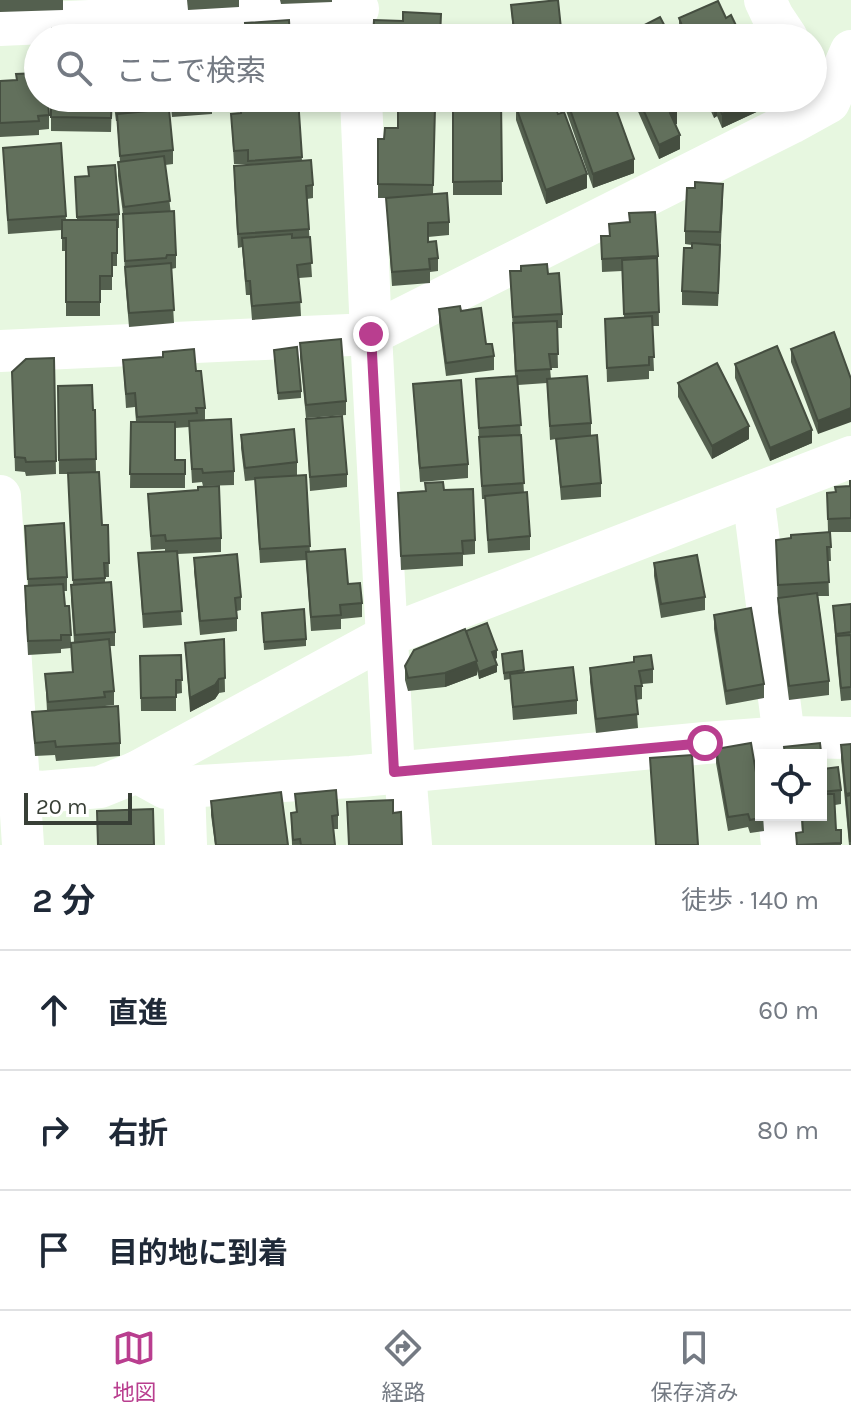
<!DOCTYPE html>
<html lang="ja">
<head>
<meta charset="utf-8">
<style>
  :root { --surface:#fff; --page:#f6f6f7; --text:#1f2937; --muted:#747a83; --line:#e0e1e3; --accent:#b93e8f }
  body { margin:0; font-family:Karla,"Noto Sans JP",sans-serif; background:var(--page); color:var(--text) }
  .controls { position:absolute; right:24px; bottom:24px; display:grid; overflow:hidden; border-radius:0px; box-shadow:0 4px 12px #0003 }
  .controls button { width:72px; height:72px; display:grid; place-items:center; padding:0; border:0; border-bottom:2px solid var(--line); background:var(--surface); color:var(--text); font:40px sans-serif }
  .scale { position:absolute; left:24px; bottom:20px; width:108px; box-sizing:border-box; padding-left:8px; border:4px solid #383f36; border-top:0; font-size:22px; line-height:28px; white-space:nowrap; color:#383f36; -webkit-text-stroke:6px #fff; paint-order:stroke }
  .stop { position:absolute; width:24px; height:24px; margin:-18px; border:6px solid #b93e8f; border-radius:50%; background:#fff }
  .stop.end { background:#b93e8f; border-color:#fff; box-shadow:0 2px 8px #0008 }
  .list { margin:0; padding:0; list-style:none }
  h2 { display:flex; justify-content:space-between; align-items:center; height:104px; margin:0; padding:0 32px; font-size:34px }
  h2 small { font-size:26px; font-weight:400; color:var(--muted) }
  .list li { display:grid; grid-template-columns:52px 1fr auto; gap:24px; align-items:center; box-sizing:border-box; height:120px; padding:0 32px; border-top:2px solid var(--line) }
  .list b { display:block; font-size:30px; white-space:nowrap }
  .list em { font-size:26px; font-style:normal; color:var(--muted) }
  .icon { flex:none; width:44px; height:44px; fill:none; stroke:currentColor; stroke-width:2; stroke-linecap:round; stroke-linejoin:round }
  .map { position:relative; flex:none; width:851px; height:845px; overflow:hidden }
  .search { position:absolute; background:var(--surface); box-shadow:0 4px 12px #0003; left:24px; right:24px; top:24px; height:88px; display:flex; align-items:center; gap:20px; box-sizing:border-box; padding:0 28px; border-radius:44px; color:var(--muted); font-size:30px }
  .sheet { height:464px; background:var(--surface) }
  nav { display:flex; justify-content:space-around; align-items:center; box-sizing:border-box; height:112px; border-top:2px solid var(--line); background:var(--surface); font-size:22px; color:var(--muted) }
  nav a { display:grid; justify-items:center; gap:4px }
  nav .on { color:var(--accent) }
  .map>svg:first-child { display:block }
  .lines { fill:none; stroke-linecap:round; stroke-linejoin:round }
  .minor { stroke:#fff; stroke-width:42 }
  .wall { fill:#54604f }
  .shaded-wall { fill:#454e40 }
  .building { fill:#62705c; stroke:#454e40; stroke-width:2 }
  .route { stroke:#b93e8f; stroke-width:10 }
</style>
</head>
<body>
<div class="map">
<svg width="851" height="845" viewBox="0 0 851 845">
  <rect width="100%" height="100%" fill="#e7f7e0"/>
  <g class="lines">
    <g class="minor">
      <polyline points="765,0 773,17 787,38"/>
      <polyline points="0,25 358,9"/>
      <polyline points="361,98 371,334 394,772"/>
      <polyline points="0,351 371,334 791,123 829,102 851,51"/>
      <polyline points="753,495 784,737"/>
      <polyline points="0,496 23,845"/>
      <polyline points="137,772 166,788 351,777 705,743 784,737 851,738"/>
      <polyline points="405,772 411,845"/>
      <polyline points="0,786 41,792 100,787 137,772 387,636 851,457"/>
      <polyline points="184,787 186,845"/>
      <polyline points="779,815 782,845"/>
    </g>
  </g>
  <g class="wall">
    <polygon points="0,0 63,0 63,10 0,12"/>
    <polygon points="187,0 239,0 239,7 188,10"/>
    <polygon points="280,0 332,0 332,2 281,4"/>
    <polygon points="511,5 562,38 513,38"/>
    <polygon points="679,18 726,18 742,38 681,38 679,32"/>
    <polygon points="16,74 49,115 49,129 39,130 39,135 0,137 0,81 16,80"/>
    <polygon points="51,98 112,98 111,132 51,131"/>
    <polygon points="113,98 154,98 154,110 173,150 173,164 165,165 176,255 176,268 171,269 174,323 129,327 125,280 123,214 118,176 118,162 120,162 117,121 116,121"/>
    <polygon points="170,98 212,98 212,114 172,117"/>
    <polygon points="298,98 302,161 313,185 313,198 307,199 312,277 299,278 301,316 252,320 250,295 246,295 242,247 238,248 234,180 234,166 248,165 248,164 234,164 231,114 240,113 240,99"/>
    <polygon points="373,98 453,98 453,101 487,101 501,98 502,195 453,195 453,112 435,111 433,194 449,222 449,235 428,237 428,242 438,258 438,271 430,272 430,283 392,286 386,198 378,198 378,139 384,139 398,128 398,110 373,109"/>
    <polygon points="563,98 612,98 634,173 593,188 563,102"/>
    <polygon points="632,98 672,98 677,124 676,124 680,149 659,159"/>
    <polygon points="705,98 767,98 767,107 722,128 717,116 714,118"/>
    <polygon points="516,107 587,188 546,204 516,120"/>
    <polygon points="61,143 66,220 77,220 75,177 119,214 119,228 117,228 117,266 112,266 112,290 100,290 100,316 66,316 66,251 62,251 62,230 8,234 3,148"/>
    <polygon points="723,198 718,306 682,305 682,291 692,245 685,244 685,231"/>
    <polygon points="629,213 658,256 659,326 652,326 654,371 649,371 649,379 607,382 605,319 624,318 622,271 602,272 601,236 609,236 609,224 629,222"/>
    <polygon points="510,271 548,274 562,314 562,328 557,328 558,368 550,368 551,379 591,423 591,436 601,483 601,497 561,500 556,439 550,440 547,383 518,385 524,493 530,536 530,550 488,553 485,499 482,499 476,379 515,376"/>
    <polygon points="439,309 461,311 494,356 494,370 446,376 439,322"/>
    <polygon points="300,343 346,401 346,415 306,418 300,357"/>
    <polygon points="791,349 851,379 818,434 791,362"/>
    <polygon points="274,350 301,391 301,398 278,400"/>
    <polygon points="54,358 56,474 26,476 25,472 15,471 12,372"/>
    <polygon points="123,360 196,371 205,408 205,421 234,471 234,485 203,486 202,482 192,483 189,427 175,428 175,460 185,460 185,488 130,488 131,422 136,422 135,407 126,408"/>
    <polygon points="735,364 812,443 770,461 735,378"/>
    <polygon points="678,383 749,439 712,459 678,397"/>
    <polygon points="413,384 468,464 468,478 420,482"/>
    <polygon points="58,386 93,410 95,410 96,472 102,525 108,525 109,577 105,577 105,583 115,632 115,646 110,646 114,691 114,705 105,706 105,707 120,743 120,756 56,761 55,755 35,756 32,712 47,711 45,674 72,672 71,648 61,649 61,653 28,655 25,600 25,586 28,586 25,526 67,577 67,591 64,591 65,606 69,606 71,643 74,642 71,599 71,585 73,585 68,474 59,474"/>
    <polygon points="306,419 347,474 347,487 310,491"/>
    <polygon points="241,435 297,462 297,476 306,475 310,552 348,584 362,603 362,617 341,619 341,629 311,631 306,560 260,563 255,480 245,481 241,448"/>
    <polygon points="851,481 851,532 830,532 831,561 828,561 829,596 818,596 829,681 829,695 789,700 778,612 776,540 791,538 828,532 827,493 836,492 850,486"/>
    <polygon points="444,490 475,540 475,554 463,555 463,566 401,570 398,493"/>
    <polygon points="148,494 221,538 221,552 177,554 182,625 143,628 138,553 165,551 165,549 151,550"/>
    <polygon points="194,558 241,597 241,610 237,611 237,631 200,635 194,571"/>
    <polygon points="654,563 705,597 705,610 661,618 654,576"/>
    <polygon points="851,604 851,700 841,701 836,650 833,606"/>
    <polygon points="714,615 764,684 764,698 726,705 714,629"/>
    <polygon points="262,620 306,639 306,646 264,650"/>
    <polygon points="466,631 497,658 495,659 497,672 479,679 477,671 477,675 445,687 408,691 405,680 405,666"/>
    <polygon points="224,639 225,692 219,693 215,699 190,712 185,643"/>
    <polygon points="522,651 524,673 577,700 577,714 513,720 510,679 504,680 502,654"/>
    <polygon points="181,655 182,693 176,694 176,711 141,711 140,656"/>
    <polygon points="634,657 653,669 653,683 642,684 642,699 636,700 638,728 596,733 590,682 590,668 634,662"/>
    <polygon points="820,743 823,769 838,767 841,790 841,804 835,805 836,830 841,830 841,845 796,845 796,833 802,832 801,815 821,815 821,755 784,755 784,747"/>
    <polygon points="851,744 851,845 849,845 841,758 841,745"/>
    <polygon points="716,749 763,815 764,831 750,833 748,827 728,831 716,763"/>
    <polygon points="295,794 338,815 338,829 333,829 335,845 292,845 291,813 296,812"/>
    <polygon points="211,801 288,845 215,845 211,815"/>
  </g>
  <g class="shaded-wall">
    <polygon points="757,98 767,98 767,107 722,128 722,114"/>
    <polygon points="717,103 717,116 714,118 714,105"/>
    <polygon points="677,110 677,124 670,127 670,113"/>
    <polygon points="680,135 680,149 659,159 659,145"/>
    <polygon points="634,159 634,173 593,188 593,174"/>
    <polygon points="587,174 587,188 546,204 546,190"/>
    <polygon points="851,408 851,422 818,434 818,421"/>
    <polygon points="749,426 749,439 712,459 712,446"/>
    <polygon points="812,430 812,443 770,461 770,448"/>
    <polygon points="497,650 497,658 492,660 492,652"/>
    <polygon points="477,661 477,675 445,687 445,673"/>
    <polygon points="497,665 497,672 479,679 479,672"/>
    <polygon points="219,679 219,693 215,699 190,712 190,698"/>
  </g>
  <g class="building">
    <polygon points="558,0 562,38 515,38 511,5"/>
    <polygon points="718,1 726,18 731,15 742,38 687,38 679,18"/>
    <polygon points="403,12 441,14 440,38 373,38 374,20 403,21"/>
    <polygon points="660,17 671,38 619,38"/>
    <polygon points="289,20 290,38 246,38 245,23"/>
    <polygon points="52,28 75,28 75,35 81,35 81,38 52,38"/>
    <polygon points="38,73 38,98 48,98 49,115 38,116 39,121 0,123 0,81 17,80 16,74"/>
    <polygon points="51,98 112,98 111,118 51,117"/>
    <polygon points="115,98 154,98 154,105 116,107"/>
    <polygon points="171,98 212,98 212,101 172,104"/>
    <polygon points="256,98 298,98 302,157 248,161 248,150 234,151 231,114 241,113 240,99"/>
    <polygon points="487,98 501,98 502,181 453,182 453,101 487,101"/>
    <polygon points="539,98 552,98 558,114 564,112 587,174 546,190 516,107"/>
    <polygon points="566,98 612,98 634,159 593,174"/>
    <polygon points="638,98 672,98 677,110 670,113 680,135 659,145"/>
    <polygon points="711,98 757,98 722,114 717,103 714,105"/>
    <polygon points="398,107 435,108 433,185 378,184 378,139 384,139 385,128 398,128"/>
    <polygon points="169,109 173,150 120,156 117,114"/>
    <polygon points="61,143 66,216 8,220 3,148"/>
    <polygon points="164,156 170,201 124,207 118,162"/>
    <polygon points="311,160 313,185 306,186 309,229 238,234 234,166"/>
    <polygon points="115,165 119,214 77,217 75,177 89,176 88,167"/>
    <polygon points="695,182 723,184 720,232 685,231 687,188 695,188"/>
    <polygon points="447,193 449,222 428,223 428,242 436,241 438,258 429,259 430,269 392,272 386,198"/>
    <polygon points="174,211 176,255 167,255 166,258 125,261 123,214"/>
    <polygon points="655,212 658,256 602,259 601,236 610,236 609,224 630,222 629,213"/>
    <polygon points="62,220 117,220 117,253 112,253 112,276 100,276 100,302 66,302 66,238 62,238"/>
    <polygon points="292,234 292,238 310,237 312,263 297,265 301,302 252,306 250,281 246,281 242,238"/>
    <polygon points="692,243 720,245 718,293 682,291 684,248 692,248"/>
    <polygon points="657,258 659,312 624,314 622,260"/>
    <polygon points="171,263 174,310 129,313 125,267"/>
    <polygon points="547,264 548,274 559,273 562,314 513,317 510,271 521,271 521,266"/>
    <polygon points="460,306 461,311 481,308 486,344 492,344 494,356 446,363 439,309"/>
    <polygon points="652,316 654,357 649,357 649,365 607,368 605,319"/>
    <polygon points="557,321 558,354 549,354 551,369 516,371 513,323"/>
    <polygon points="834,332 851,379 851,408 818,421 791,349"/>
    <polygon points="341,339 346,401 306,405 300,343"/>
    <polygon points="777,346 812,430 770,448 735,364"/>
    <polygon points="297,347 301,391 278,393 274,350"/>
    <polygon points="194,349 196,371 201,371 205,408 196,408 197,413 137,417 135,393 126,394 123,360 163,357 163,352"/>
    <polygon points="54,358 56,461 26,462 25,458 15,457 12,372 26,359"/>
    <polygon points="717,363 749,426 712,446 678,383"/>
    <polygon points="517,376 521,425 479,428 476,379"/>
    <polygon points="587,376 591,423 550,426 547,379"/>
    <polygon points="461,380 468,464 420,468 413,384"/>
    <polygon points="92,385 93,410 95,410 96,459 59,460 58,386"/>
    <polygon points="342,416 347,474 310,477 306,419"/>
    <polygon points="231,419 234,471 203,473 202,469 192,469 189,421"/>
    <polygon points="131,422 175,422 175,460 185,460 185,474 130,474"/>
    <polygon points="294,429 297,462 245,468 241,435"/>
    <polygon points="521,435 524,483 482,486 479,437"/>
    <polygon points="597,435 601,483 561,487 556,439"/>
    <polygon points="99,472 102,525 108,525 109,563 104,563 105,578 73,580 68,473"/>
    <polygon points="306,475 310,546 260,549 255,478"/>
    <polygon points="850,481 851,481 851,518 828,519 827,493 836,492 835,487 850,486"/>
    <polygon points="443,482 444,490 473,489 475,540 462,541 463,553 401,556 398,493 426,491 425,483"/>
    <polygon points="219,486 221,538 166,541 165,535 151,536 148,494 198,490 198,487"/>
    <polygon points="527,492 530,536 488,540 485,496"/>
    <polygon points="64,523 67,577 28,579 25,526"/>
    <polygon points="830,532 831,547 827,547 829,582 778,585 776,540 791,538 791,535"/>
    <polygon points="345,549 348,584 360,583 362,603 340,605 341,615 311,617 306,552"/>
    <polygon points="177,551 182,611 143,614 138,553"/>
    <polygon points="237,554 241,597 235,598 237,618 200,621 194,558"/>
    <polygon points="697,555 705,597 661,604 654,563"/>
    <polygon points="111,582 115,632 75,635 71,585"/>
    <polygon points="63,584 65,606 69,606 71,635 61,635 61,640 28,641 25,586"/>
    <polygon points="817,593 829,681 789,686 778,598"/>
    <polygon points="851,604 851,632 836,634 833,606"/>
    <polygon points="751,608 764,684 726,691 714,615"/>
    <polygon points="304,609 306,639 264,642 262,613"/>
    <polygon points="487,623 497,650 492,652 497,665 479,672 466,631"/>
    <polygon points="465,629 477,661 445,673 408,678 405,666 414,650"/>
    <polygon points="851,635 851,687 841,688 836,636"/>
    <polygon points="109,639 114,691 104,692 105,697 48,702 45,674 73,672 71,643"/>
    <polygon points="224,639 225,678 219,679 215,685 190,698 185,643"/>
    <polygon points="522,651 524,670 504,673 502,654"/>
    <polygon points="181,655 182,680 176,680 176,697 141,698 140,656"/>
    <polygon points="651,655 653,669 639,671 642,686 635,686 638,714 596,719 590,668 634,662 634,657"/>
    <polygon points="573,667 577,700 513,707 510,674"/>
    <polygon points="118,706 120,743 56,747 55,741 35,743 32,712"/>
    <polygon points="751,743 761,802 761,815 763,815 764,817 750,820 748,814 728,817 716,749"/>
    <polygon points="820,743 823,769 838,767 841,790 821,792 821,755 785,755 784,747"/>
    <polygon points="851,744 851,793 846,794 841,745"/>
    <polygon points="692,755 698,845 656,845 650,758"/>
    <polygon points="336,790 338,815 332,816 335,845 301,845 300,839 293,840 291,813 297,812 295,794"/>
    <polygon points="281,792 288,845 216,845 211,801"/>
    <polygon points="821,794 834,794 836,830 841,830 841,843 797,845 796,833 803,832 802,815 821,815"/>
    <polygon points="851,795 851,841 850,841 846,796"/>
    <polygon points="393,800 393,813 401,812 402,845 349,845 347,802"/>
    <polygon points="153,809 154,845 98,845 97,811"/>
  </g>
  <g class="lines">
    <polyline class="route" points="371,334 394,772 705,743"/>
  </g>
</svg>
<div class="controls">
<button><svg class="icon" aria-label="locate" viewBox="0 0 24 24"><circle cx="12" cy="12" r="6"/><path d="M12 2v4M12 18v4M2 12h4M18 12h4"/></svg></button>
</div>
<div class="scale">20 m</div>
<div class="stop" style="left:705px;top:743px"></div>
<div class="stop end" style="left:371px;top:334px"></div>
<div class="search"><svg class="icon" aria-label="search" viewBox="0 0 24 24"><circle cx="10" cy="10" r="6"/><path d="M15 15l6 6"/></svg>ここで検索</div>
</div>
<section class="sheet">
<h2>2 分<small>徒歩 · 140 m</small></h2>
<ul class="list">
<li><svg class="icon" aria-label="ahead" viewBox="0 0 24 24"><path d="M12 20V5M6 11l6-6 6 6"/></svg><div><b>直進</b></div><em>60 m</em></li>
<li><svg class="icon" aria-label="right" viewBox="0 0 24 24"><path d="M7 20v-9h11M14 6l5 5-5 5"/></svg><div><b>右折</b></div><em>80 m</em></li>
<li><svg class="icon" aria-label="arrive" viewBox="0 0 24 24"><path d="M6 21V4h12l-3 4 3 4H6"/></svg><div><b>目的地に到着</b></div></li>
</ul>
</section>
<nav>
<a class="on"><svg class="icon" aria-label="map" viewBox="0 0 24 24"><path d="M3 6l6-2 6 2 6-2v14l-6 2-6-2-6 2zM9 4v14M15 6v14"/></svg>地図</a>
<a><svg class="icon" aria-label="directions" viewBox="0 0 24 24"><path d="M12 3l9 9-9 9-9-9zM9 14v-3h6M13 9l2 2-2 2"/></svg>経路</a>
<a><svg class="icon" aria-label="saved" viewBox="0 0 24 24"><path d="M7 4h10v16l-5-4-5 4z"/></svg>保存済み</a>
</nav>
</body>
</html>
